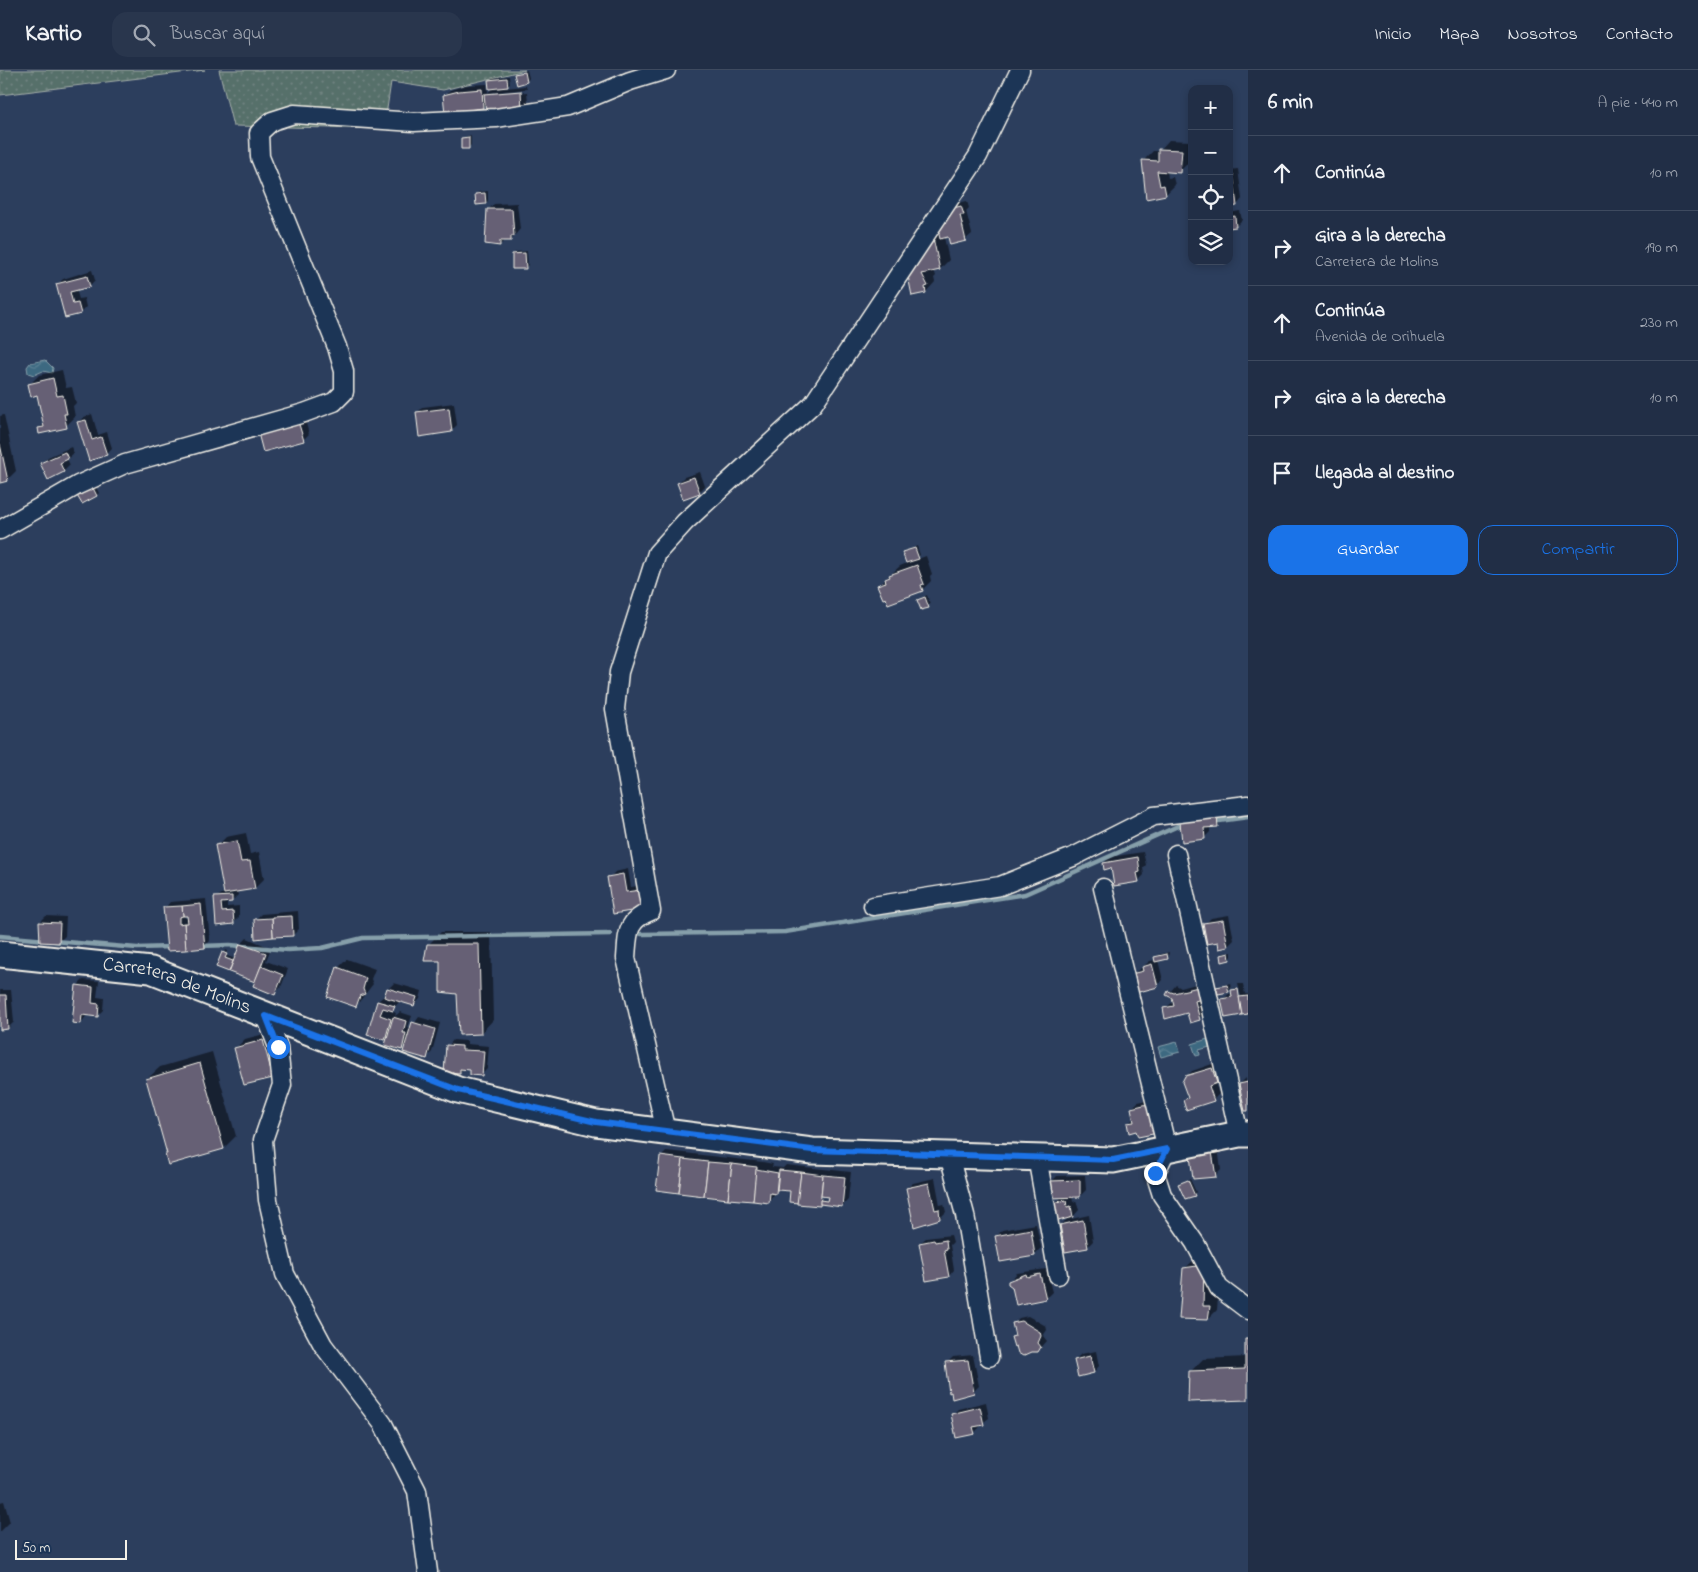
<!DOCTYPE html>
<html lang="es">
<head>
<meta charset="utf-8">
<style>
  :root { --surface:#212e46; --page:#29364d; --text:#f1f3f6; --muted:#a2a8b3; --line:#3e4a5f; --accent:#1a73e8 }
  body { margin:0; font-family:"Indie Flower",sans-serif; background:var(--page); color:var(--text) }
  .controls { position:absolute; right:15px; top:15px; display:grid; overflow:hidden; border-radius:10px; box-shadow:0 2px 8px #0003 }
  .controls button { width:45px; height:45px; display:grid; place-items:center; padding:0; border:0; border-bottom:1px solid var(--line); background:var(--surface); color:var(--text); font:25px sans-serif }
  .scale { position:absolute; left:15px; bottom:12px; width:112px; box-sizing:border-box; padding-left:5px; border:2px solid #f4f1e8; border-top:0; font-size:14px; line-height:18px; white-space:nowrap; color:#f4f1e8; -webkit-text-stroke:4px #1d3557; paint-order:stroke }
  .stop { position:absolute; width:15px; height:15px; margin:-11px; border:4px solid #1a73e8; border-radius:50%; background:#fff }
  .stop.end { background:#1a73e8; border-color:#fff; box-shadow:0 1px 5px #0008 }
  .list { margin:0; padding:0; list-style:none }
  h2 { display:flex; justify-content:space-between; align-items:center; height:65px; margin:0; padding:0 20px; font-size:21px }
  h2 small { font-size:16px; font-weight:400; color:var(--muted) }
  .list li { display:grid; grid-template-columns:32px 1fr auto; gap:15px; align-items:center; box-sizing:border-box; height:75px; padding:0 20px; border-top:1px solid var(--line) }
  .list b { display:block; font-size:19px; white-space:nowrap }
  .list p { margin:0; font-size:16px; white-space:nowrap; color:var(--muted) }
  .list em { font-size:16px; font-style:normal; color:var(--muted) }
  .actions { display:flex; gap:10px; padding:15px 20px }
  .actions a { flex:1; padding:11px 0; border:1px solid var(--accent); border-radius:15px; text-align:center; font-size:18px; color:var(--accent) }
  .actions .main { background:var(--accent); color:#fff }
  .icon { flex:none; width:28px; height:28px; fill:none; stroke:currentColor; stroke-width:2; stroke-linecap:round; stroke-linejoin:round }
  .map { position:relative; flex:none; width:1248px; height:1502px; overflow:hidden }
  header { display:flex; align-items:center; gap:30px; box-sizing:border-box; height:70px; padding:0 25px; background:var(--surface); border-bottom:1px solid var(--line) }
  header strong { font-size:24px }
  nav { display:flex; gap:28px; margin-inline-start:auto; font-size:18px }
  .search { width:350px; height:45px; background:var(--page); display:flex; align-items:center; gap:12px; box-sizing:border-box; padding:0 18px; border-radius:15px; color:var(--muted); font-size:19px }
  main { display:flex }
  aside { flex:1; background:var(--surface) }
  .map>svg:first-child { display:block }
  .grass { fill:url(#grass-dots); stroke:#a6b0aa }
  .water { fill:url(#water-waves); stroke:#869faa }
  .shadow { fill:#0007; fill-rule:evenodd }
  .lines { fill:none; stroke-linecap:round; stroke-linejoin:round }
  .stream { stroke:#869faa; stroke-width:4.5 }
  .building { fill:#666074; stroke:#f4f1e8 }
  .street-casing { stroke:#f4f1e8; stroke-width:21 }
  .secondary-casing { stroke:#f4f1e8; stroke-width:29 }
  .street { stroke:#1d3557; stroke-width:18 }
  .secondary { stroke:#1d3557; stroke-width:25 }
  .route { stroke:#1a73e8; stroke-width:6 }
  .labels { text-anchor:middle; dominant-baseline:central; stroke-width:4; stroke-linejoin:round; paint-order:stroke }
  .street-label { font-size:20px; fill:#f4f1e8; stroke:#1d3557 }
</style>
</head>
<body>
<header>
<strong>Kartio</strong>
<div class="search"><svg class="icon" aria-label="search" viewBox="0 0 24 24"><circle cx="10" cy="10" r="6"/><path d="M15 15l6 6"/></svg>Buscar aquí</div>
<nav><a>Inicio</a><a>Mapa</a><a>Nosotros</a><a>Contacto</a></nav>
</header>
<main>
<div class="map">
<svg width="1248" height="1502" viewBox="0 0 1248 1502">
  <defs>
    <pattern id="grass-dots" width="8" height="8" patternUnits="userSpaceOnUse" patternTransform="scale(1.25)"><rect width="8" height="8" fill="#576f6b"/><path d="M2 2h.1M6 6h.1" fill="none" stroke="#708480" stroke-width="1.8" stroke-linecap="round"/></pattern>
    <pattern id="water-waves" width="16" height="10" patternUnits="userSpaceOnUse" patternTransform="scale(1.25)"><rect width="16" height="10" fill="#3d6981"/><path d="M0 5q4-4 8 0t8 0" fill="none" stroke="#5a7f93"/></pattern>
  </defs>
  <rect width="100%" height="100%" fill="#2c3e5d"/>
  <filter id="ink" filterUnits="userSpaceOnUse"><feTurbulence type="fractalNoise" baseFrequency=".02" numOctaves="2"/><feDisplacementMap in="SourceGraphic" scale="10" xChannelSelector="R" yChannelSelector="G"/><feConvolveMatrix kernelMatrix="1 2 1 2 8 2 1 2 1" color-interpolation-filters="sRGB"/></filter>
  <g filter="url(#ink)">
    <g class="grass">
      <polygon points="0,0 205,0 0,25"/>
      <polygon points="219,0 525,0 443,20 391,12 384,59 233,56"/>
    </g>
    <g class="water">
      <polygon points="45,290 53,298 52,303 43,301 34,305 28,303 27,297 30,293"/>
      <polygon points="1214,967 1218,980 1211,982 1210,977 1199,980 1200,985 1196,986 1192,974"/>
      <polygon points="1177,972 1180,982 1161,987 1158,977"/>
    </g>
    <g class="shadow">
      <polygon points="527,0 529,8 527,11 515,5"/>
      <polygon points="509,6 510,14 505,18 526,16 527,19 490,23 490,25 527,22 528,32 522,38 486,33 483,37 446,42 444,26 450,20 466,15 487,14 488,23 493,17 490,11 492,8"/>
      <polygon points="471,65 471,75 469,77 462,68"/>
      <polygon points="1169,70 1190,71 1189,92 1180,101 1167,100 1168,108 1173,107 1175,115 1166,124 1147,128 1144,90 1153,81 1159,81"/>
      <polygon points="1238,99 1242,129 1237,135 1229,136 1229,100"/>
      <polygon points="488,121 488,131 486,133 476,124 479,122"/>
      <polygon points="967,131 969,138 966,141 972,164 966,169 950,173 949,166 944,167 949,190 940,199 934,200 936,206 934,208 935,212 926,222 908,201 953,134"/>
      <polygon points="517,133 520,159 511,170 505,170 500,175 488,140 494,134"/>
      <polygon points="1240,141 1242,150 1236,156 1229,157 1229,143"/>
      <polygon points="527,181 528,195 525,198 513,184 516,182"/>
      <polygon points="92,200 95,210 89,216 76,219 79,229 84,228 86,237 80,243 66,247 57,215 63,209"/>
      <polygon points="62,300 66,318 72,317 76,333 73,336 75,347 66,356 40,358 44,354 38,324 30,314 39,305"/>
      <polygon points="454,333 457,355 451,361 417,343 423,337"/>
      <polygon points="92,344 98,365 107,362 112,378 106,384 90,390 78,352 84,347"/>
      <polygon points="4,345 16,401 7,410 0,412 0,346"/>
      <polygon points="304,346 309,364 303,370 259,363"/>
      <polygon points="71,377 74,383 67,389 70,395 64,401 49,408 42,393 48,387"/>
      <polygon points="700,402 705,416 699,422 678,413 684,407"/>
      <polygon points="95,415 99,423 97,425 78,425"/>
      <polygon points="917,476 920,485 915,490 926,486 932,504 930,506 931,511 922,520 879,515 900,496 907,493 903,483"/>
      <polygon points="927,525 930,534 928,536 918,530"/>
      <polygon points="1222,741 1224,749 1218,755 1210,756 1210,762 1204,768 1181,752 1187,746"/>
      <polygon points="246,763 250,784 259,782 264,809 255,818 237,821 238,825 232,831 227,831 227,837 239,836 239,847 233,853 217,854 215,828 225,822 217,776 226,767"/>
      <polygon points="1143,782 1146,795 1143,798 1144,805 1138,811 1104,793 1110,787"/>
      <polygon points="628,799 631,817 645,815 642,837 609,808 615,802"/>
      <path d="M206,829L210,871L204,877L168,880L165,838L170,832ZM184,845H189V848H185Z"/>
      <polygon points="298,841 299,859 293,865 257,867 255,850 261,844"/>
      <polygon points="1229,845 1234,870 1228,876 1205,854 1211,848"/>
      <polygon points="46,846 66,847 65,866 59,872 40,852"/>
      <polygon points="441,862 491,862 493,950 481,963 441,890 428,875"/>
      <polygon points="247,868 271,878 266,891 288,899 281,917 275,923 257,911 218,897 226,880 228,881 227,886 236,889 241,874"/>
      <polygon points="1169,882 1168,888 1158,890 1163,910 1157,916 1132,905 1150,891 1156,890 1158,885"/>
      <polygon points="1232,882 1232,886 1230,889 1223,890 1222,885 1224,883"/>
      <polygon points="347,889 375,899 371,909 373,914 356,936 338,898"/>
      <polygon points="83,910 99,911 97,927 104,928 103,940 97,946 87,945 81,953 77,916"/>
      <polygon points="1203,912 1205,943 1199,948 1188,941 1164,939 1173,932 1168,924 1176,915 1181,918"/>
      <polygon points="394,913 422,921 420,929 414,935 400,931 391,941 396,943 395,946 400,942 412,946 408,957 411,958 419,947 440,953 432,982 426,988 407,973 402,978 389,965 385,969 369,964 378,931 384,926 386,926 388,919"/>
      <polygon points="1230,913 1231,919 1228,921 1218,917"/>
      <polygon points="1238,914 1243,914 1245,924 1248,924 1248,942 1226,946 1223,929 1229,924 1233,923 1236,917 1238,930 1241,927"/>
      <polygon points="0,920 11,920 14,952 8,958 0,959"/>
      <polygon points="272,962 272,1007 236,978 245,969"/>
      <polygon points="453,970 467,971 467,974 489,976 487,999 481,1005 471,998 464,998 459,1003 448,976"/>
      <polygon points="212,982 236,1066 224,1078 168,1083 147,1009 160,997"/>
      <polygon points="1218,992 1223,1006 1215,1013 1219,1024 1213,1030 1185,1030 1189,1026 1186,1007 1192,1001"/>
      <polygon points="1246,1008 1248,1039 1246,1040 1240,1014"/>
      <polygon points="1157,1028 1137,1060 1129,1053 1135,1047 1132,1038 1138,1032"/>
      <polygon points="1218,1077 1221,1100 1215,1106 1191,1086"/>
      <path d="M667,1081L763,1092L773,1094L772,1097L783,1098L786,1095L851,1102L848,1130L842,1136L790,1131L791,1120L779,1119L768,1132L661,1087ZM820,1124L829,1126L828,1130L819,1129Z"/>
      <polygon points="1085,1105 1086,1120 1080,1126 1072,1126 1073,1132 1076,1131 1079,1140 1071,1149 1089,1145 1093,1171 1087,1177 1061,1155 1069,1147 1055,1133 1062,1127 1051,1112 1057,1106"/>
      <polygon points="935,1108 940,1135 944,1134 946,1142 940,1148 907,1118 913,1113"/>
      <polygon points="1190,1109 1196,1122 1194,1125 1180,1114"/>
      <polygon points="1036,1154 1041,1178 1035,1184 1001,1191 997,1166 1002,1160"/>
      <polygon points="951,1165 953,1172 950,1175 954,1200 949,1206 920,1173 926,1168"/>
      <polygon points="1213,1186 1211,1227 1218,1227 1217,1240 1208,1249 1184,1199 1194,1190"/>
      <polygon points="1046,1199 1052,1222 1046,1228 1013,1216 1009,1212 1017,1203"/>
      <polygon points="1028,1246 1046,1256 1047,1260 1043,1266 1047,1271 1038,1281 1017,1274 1013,1267 1016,1264 1014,1254 1019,1248"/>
      <polygon points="1248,1268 1248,1328 1190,1330 1191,1301 1203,1289 1246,1287 1246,1270"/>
      <polygon points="1096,1281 1099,1296 1094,1302 1075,1290 1081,1284"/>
      <polygon points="973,1285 979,1316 973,1322 947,1293 953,1287"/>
      <polygon points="986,1332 989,1348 980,1355 980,1357 974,1363 952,1345 958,1339"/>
      <polygon points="4,1431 10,1452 0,1462 0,1432"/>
    </g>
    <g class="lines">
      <g class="stream">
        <polyline points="1212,752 1248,747"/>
        <polyline points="641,864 785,862 1025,824 1178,756 1185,755"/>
        <polyline points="0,866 46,870"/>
        <polyline points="54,871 137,878 171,877"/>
        <polyline points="201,876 230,875 288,880 322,878 363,868 610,864"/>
      </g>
    </g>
    <g class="building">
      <polygon points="525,2 527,12 517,15 514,4"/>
      <polygon points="507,8 508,17 489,19 488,10"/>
      <polygon points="482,19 483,38 445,43 443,25 459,21"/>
      <polygon points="521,21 522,40 486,43 484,24"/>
      <polygon points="469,67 469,79 461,79 461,68"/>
      <polygon points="1158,79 1182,80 1180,103 1157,101 1160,116 1164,115 1166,125 1146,129 1142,90 1158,91"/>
      <polygon points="1229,104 1233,104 1237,136 1229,137"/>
      <polygon points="485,123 486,134 476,135 475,124"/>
      <polygon points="961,136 964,145 960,145 966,171 950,175 948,167 940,169 936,151 948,148 946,140"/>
      <polygon points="487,139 512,139 514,166 511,166 511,171 500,171 500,176 485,174"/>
      <polygon points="1235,146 1236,157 1229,158 1229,147"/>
      <polygon points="932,163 940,200 922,204 928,216 925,217 926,223 912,226 907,201 914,199 912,191"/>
      <polygon points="525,183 526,199 512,199 512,184"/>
      <polygon points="87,206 90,217 70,222 73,234 78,233 81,244 65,248 56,214"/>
      <polygon points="53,308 57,326 63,325 67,344 64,344 67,358 39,364 38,358 44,357 37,325 31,327 28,314"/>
      <polygon points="449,338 452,362 419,367 416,342"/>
      <polygon points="86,350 92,370 101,367 107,385 89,391 77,352"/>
      <polygon points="298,351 304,371 263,382 258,363"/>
      <polygon points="0,374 8,411 0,413"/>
      <polygon points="65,382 68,389 60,393 64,402 48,410 40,393"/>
      <polygon points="694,407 700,423 683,429 677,413"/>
      <polygon points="92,416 97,426 82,434 76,424"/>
      <polygon points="915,478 919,489 906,493 902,482"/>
      <polygon points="917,495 924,514 921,515 923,521 888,534 886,528 883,529 877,515 886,512 885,509 890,507 889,505"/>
      <polygon points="925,527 929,538 921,540 917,530"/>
      <polygon points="1203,747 1217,747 1218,757 1204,758 1205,769 1182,772 1180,752 1204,749"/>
      <polygon points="237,771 241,792 250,791 255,819 224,824 215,775"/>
      <polygon points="1138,787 1140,802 1137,803 1139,812 1114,816 1111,798 1104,800 1103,793"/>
      <polygon points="623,804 626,822 640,820 643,839 613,844 607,807"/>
      <polygon points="232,826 232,832 221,833 222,842 233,841 234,854 216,856 214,827"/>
      <polygon points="201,834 205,878 186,880 184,853 188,853 187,846 183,846 182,836"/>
      <polygon points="182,836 183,846 179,847 179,854 184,853 186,880 167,881 163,837"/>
      <polygon points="292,846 293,866 273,867 272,847"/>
      <polygon points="272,848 273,867 255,869 254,849"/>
      <polygon points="1223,850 1228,877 1219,879 1218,872 1207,874 1203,853"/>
      <polygon points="39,852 60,853 59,873 40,872"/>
      <polygon points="240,874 266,883 255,912 229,902"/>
      <polygon points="427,874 479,874 481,964 459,965 457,924 440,922 440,891 424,891"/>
      <polygon points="222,882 227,884 225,888 233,891 229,902 216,897"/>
      <polygon points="1229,883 1230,890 1222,892 1221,885"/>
      <polygon points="1167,884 1168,889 1155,892 1154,887"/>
      <polygon points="1152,894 1158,917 1135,923 1131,904 1143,901 1142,897"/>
      <polygon points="261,896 283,905 275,925 253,916"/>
      <polygon points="337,897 366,908 363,919 365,924 360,926 356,937 327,927"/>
      <polygon points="76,915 93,917 92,933 99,934 98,947 82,945 81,954 72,953"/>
      <polygon points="1227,915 1229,922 1218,924 1216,917"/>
      <polygon points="1198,917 1201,929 1195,931 1200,950 1190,953 1187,943 1165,949 1163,938 1174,936 1172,928 1166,925 1168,921 1174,923"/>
      <polygon points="387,918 417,927 414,936 384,927"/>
      <polygon points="1238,919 1242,945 1225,948 1221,929 1232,927 1231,920"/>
      <polygon points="0,925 6,925 8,959 0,960"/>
      <polygon points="1248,926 1248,944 1242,945 1239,927"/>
      <polygon points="377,931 395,936 393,941 383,938 380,945 391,949 385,970 367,965"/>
      <polygon points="393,947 406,951 403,963 406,963 402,980 385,975"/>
      <polygon points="412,952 435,959 427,989 403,982"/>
      <polygon points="263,970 273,1008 244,1015 234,978"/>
      <polygon points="446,975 462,976 462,980 484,981 482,1006 470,1005 470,1000 460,999 460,1004 444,1003"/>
      <polygon points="200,993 224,1079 168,1095 165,1084 167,1084 146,1009"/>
      <polygon points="1212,998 1217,1013 1209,1016 1214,1031 1186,1040 1183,1030 1188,1028 1182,1012 1185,1006"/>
      <polygon points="1248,1012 1248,1041 1245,1041 1239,1014"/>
      <polygon points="1152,1033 1158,1063 1138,1067 1136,1061 1129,1063 1127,1053 1134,1052 1131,1038"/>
      <polygon points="1212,1082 1216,1107 1193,1109 1190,1086"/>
      <polygon points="660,1086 683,1089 679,1123 656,1120"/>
      <polygon points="683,1089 708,1092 704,1126 679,1123"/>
      <polygon points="708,1092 732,1094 728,1129 704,1126"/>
      <polygon points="732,1094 757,1097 753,1131 728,1129"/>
      <polygon points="756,1099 778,1103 776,1124 770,1123 769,1133 753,1131"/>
      <polygon points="779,1100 801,1102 798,1133 789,1132 790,1121 777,1120"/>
      <polygon points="801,1102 823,1105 820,1136 797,1134"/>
      <polygon points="823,1105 845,1107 842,1137 820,1134 820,1130 827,1131 828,1127 821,1126"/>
      <polygon points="1080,1110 1080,1127 1051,1128 1050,1111"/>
      <polygon points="1188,1110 1195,1126 1185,1129 1178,1114"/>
      <polygon points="929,1113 935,1140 939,1139 940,1149 914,1157 906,1118"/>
      <polygon points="1066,1130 1067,1137 1071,1136 1073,1147 1058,1151 1053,1133"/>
      <polygon points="1083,1150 1088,1178 1065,1182 1060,1155"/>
      <polygon points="1031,1159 1035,1186 1000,1192 995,1166"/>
      <polygon points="934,1170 935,1172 946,1170 947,1179 944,1180 949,1207 926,1211 919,1173"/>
      <polygon points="1204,1195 1203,1236 1210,1236 1208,1250 1179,1249 1183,1198"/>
      <polygon points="1026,1204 1027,1207 1040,1204 1046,1229 1016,1235 1012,1217 1008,1214 1008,1211"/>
      <polygon points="1022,1251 1040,1262 1041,1266 1038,1273 1041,1277 1038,1282 1032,1282 1023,1286 1018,1283 1016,1276 1014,1277 1011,1267 1015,1266 1012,1253"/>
      <polygon points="1245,1269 1248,1269 1248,1330 1188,1332 1189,1301 1245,1299"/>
      <polygon points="1090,1286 1094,1303 1078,1307 1074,1290"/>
      <polygon points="968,1290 974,1323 952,1329 951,1322 949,1323 945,1292"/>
      <polygon points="980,1337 984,1355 973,1357 975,1364 956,1368 951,1344"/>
    </g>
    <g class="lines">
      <g class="street-casing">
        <g id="street">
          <polyline points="0,460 78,415 125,394 304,343 334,332 344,322 344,301 337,277 260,87 259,63 272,51 294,44 414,52 496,48 568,37 630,11 666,0"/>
          <polyline points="1176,784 1239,1064"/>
          <polyline points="1103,818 1167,1079 1155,1103 1162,1125 1195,1173 1219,1218 1248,1240"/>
          <polyline points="873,836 1000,816 1073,787 1154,746 1248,735"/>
          <polyline points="266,946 278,977 282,1015 263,1070 268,1130 285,1204 323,1275 383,1354 417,1421 428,1502"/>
          <path d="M666,1062L626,888C628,863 626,851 651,841L615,639L619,602L657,483L685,452L813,334L978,86L1020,0"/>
          <polyline points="949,1085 965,1145 989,1287"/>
          <polyline points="1037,1087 1058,1205"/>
        </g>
      </g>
      <g class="secondary-casing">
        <g id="secondary">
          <path id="s1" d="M0,884L151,900L458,1020L596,1053L812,1081L1113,1090L1239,1064H1248"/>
        </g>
      </g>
      <use href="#street" class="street"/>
      <use href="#secondary" class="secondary"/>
    </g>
  </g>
  <g class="lines" filter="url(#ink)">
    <polyline class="route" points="278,977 266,946 458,1020 596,1052 812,1080 1113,1090 1167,1079 1155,1103"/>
  </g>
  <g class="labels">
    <g class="street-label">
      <text stroke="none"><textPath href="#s1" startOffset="181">Carretera de Molins</textPath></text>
    </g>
  </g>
</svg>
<div class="controls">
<button>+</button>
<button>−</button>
<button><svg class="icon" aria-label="locate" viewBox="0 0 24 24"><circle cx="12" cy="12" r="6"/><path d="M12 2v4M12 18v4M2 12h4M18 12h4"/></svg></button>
<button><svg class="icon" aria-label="layers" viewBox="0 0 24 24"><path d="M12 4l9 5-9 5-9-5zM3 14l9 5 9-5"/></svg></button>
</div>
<div class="scale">50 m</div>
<div class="stop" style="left:278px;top:977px"></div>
<div class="stop end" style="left:1155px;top:1103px"></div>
</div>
<aside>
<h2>6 min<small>A pie · 440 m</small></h2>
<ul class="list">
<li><svg class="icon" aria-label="ahead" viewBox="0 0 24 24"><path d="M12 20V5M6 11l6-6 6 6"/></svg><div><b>Continúa</b></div><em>10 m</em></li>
<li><svg class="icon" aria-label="right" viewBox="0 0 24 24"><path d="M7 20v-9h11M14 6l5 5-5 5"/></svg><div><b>Gira a la derecha</b><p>Carretera de Molins</p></div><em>190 m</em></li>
<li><svg class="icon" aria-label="ahead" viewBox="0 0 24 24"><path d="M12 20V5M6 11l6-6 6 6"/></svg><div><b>Continúa</b><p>Avenida de Orihuela</p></div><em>230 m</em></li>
<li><svg class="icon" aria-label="right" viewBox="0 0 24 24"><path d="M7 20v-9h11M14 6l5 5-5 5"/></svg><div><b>Gira a la derecha</b></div><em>10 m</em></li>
<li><svg class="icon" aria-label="arrive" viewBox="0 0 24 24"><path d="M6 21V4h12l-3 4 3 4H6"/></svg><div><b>Llegada al destino</b></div></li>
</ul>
<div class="actions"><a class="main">Guardar</a><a>Compartir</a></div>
</aside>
</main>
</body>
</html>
